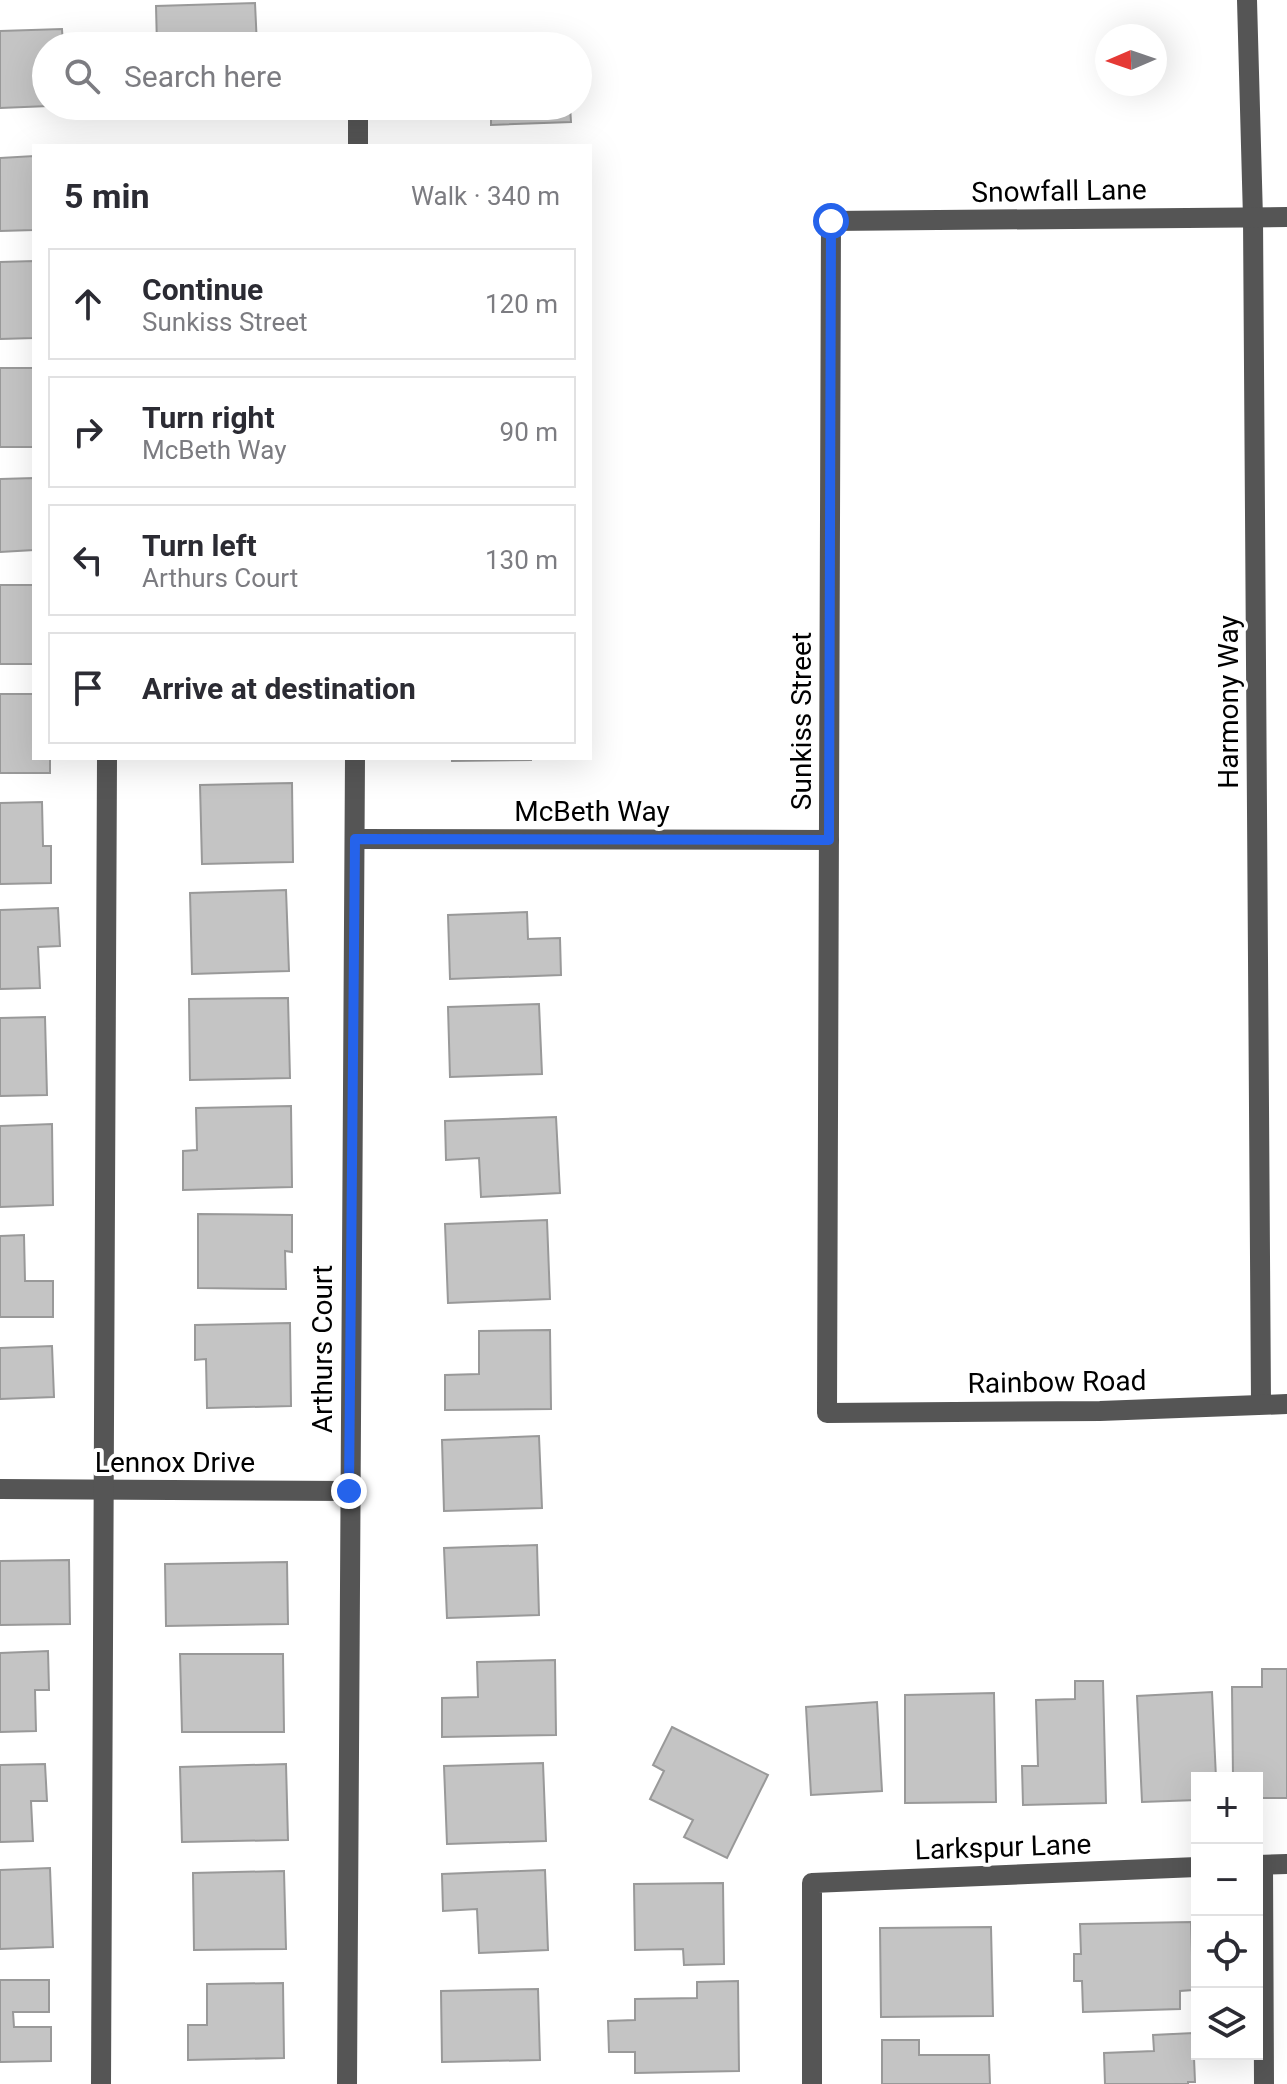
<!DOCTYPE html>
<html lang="en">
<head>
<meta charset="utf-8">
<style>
  :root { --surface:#fff; --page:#f2f2f3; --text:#2b2b33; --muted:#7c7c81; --line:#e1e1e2 }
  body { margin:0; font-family:Roboto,sans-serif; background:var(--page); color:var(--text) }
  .controls { position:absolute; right:24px; bottom:24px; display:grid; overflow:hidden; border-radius:0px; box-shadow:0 8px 32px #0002 }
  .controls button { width:72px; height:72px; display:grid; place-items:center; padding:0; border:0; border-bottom:2px solid var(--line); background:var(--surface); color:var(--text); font:40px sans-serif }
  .compass { position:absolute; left:1095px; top:24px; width:72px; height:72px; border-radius:50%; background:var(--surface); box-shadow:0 8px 32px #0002; rotate:268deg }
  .stop { position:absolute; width:24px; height:24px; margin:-18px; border:6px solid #2563eb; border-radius:50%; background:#fff }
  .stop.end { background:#2563eb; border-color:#fff; box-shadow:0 2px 8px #0008 }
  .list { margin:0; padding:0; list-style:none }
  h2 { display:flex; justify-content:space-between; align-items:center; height:104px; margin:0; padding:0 32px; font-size:34px }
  h2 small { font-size:26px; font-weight:400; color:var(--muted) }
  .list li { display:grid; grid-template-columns:52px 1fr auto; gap:24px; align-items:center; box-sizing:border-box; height:112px; margin:0 16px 16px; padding:0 16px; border:2px solid var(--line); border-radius:0px }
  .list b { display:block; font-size:30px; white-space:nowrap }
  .list p { margin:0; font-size:26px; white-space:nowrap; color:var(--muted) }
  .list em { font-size:26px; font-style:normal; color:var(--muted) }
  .icon { flex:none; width:44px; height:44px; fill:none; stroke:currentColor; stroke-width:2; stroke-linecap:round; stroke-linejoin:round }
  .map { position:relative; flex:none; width:1287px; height:2084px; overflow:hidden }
  .search { position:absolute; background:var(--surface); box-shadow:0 8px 32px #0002; left:32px; top:32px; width:560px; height:88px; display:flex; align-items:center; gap:20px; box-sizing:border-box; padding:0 28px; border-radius:44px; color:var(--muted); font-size:30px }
  .panel { position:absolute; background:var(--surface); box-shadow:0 8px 32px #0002; left:32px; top:144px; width:560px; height:616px; border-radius:0px }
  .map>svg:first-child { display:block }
  .building { fill:#c4c4c4; stroke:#999; stroke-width:2 }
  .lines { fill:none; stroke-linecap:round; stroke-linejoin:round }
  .minor { stroke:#555; stroke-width:20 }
  .route { stroke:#2563eb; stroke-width:10 }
  .labels { text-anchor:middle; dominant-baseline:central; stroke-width:8; stroke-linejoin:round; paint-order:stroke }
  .street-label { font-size:28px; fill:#000; stroke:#fff }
</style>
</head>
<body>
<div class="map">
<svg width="1287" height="2084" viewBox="0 0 1287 2084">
  <rect width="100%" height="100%" fill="#fff"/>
  <g class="building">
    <polygon points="255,3 257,46 157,46 156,6"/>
    <polygon points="62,29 63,46 46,46 46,106 49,106 0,108 0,31"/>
    <polygon points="491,106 570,106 571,122 491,125"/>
    <polygon points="34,156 34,230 0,231 0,158"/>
    <polygon points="34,261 34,338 0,339 0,262"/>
    <rect x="0" y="368" width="34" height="79"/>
    <polygon points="34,478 34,550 0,552 0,479"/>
    <rect x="0" y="585" width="34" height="79"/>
    <polygon points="0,694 34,694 34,758 50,758 50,773 0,773"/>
    <polygon points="452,758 531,758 531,760 452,761"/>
    <polygon points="292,783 293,862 202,864 200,785"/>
    <polygon points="42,802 43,846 51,846 51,883 0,884 0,803"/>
    <polygon points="286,890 289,971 192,974 190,893"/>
    <polygon points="58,908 60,946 38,947 40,988 0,989 0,910"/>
    <polygon points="527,912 528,939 560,938 561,975 450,979 448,915"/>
    <polygon points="288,998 290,1078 190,1080 189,999"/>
    <polygon points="539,1004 542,1074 450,1077 448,1007"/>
    <polygon points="45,1017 47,1095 0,1096 0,1018"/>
    <polygon points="291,1106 292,1187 183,1190 183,1151 197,1150 196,1108"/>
    <polygon points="556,1117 560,1193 481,1197 479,1158 446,1160 445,1121"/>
    <polygon points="52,1124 53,1205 0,1207 0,1126"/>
    <polygon points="198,1214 292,1215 292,1252 285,1251 286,1289 198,1288"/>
    <polygon points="547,1220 550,1299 448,1303 445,1224"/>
    <polygon points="24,1235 25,1281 53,1281 53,1317 0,1317 0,1236"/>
    <polygon points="290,1323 291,1406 207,1408 206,1359 195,1360 195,1325"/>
    <polygon points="550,1330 551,1409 445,1410 445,1375 479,1374 479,1331"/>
    <polygon points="52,1346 54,1397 0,1399 0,1348"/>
    <polygon points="539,1436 542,1508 444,1511 442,1440"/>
    <polygon points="537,1545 539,1615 447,1618 444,1548"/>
    <polygon points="69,1560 70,1624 0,1625 0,1561"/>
    <polygon points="287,1562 288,1624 166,1626 165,1564"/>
    <polygon points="48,1651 49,1690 35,1690 36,1731 0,1732 0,1653"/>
    <polygon points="180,1654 283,1654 284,1732 182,1732"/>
    <polygon points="555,1660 556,1735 442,1737 442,1698 478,1697 477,1662"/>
    <polygon points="1262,1669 1287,1669 1287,1798 1257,1798 1257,1778 1233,1778 1232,1687 1262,1687"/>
    <polygon points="1075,1681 1103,1681 1106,1803 1023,1805 1022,1766 1038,1766 1036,1700 1075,1699"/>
    <polygon points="1212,1692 1216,1778 1197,1778 1197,1800 1142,1802 1137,1696"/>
    <polygon points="994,1693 996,1802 905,1803 905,1695"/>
    <polygon points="877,1702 882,1791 811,1795 806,1707"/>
    <polygon points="672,1727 768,1775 727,1858 684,1837 693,1820 650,1799 664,1771 653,1765"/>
    <polygon points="543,1763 546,1841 447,1844 444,1766"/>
    <polygon points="45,1764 47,1801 31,1801 33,1841 0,1842 0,1765"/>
    <polygon points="286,1764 288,1840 182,1842 180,1767"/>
    <polygon points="50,1868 53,1947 0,1949 0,1870"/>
    <polygon points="545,1870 548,1950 479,1953 477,1909 443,1911 442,1874"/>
    <polygon points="284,1871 286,1949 194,1950 193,1873"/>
    <polygon points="723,1883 724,1964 684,1965 683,1949 635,1950 634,1884"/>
    <polygon points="1191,1922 1193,1990 1180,1991 1180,2009 1083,2012 1082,1981 1074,1981 1074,1954 1081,1954 1080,1924"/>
    <polygon points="991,1927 993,2016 881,2017 880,1928"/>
    <polygon points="0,1980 49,1980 49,2012 13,2012 14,2027 51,2027 51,2061 0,2062"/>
    <polygon points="738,1981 739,2071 635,2073 635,2052 609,2052 608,2021 635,2020 635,1999 697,1998 697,1982"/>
    <polygon points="283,1983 284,2058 188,2060 188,2025 207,2025 207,1984"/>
    <polygon points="538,1989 540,2060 442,2062 441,1991"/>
    <polygon points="1193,2033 1195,2082 1188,2082 1188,2084 1105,2084 1104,2053 1154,2051 1153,2035"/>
    <polygon points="882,2040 919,2040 919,2055 989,2055 990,2084 882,2084"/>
  </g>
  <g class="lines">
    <g class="minor">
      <polyline points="1247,0 1253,218 1261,1404"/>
      <polyline points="358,146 358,106"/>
      <polyline points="1287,217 831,221 827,1413 1100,1411 1287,1404"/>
      <polyline points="355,839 829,840"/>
      <polyline points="0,1489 349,1491"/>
      <polyline points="1257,1865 1287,1864"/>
      <polyline points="1263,1865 1264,2084"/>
      <polyline points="101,2084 107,758"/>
      <polyline points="347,2084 355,758"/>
      <polyline points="812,2084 812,1883 1197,1867"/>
    </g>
  </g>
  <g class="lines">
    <polyline class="route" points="349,1491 355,839 829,840 831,221"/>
  </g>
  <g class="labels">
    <g class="street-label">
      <text transform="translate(1059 191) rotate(-1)">Snowfall Lane</text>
      <text transform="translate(1228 702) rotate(-90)">Harmony Way</text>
      <text transform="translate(801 721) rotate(-90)">Sunkiss Street</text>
      <text x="592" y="811">McBeth Way</text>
      <text transform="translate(322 1349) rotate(-90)">Arthurs Court</text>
      <text transform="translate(1057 1382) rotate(-1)">Rainbow Road</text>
      <text x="175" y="1462">Lennox Drive</text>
      <text transform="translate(1003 1847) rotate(-2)">Larkspur Lane</text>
    </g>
  </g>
</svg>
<div class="controls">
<button>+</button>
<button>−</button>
<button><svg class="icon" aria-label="locate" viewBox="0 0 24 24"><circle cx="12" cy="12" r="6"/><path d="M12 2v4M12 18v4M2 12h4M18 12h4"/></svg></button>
<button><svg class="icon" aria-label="layers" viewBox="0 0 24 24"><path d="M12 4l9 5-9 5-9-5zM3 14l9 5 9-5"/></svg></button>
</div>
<svg class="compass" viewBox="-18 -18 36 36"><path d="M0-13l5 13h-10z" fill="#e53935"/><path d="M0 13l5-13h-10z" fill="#7c7c81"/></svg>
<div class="stop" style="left:831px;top:221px"></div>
<div class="stop end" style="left:349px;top:1491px"></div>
<div class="search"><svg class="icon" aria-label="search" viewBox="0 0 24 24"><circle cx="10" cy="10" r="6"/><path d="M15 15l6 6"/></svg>Search here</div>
<section class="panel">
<h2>5 min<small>Walk · 340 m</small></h2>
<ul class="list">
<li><svg class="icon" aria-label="ahead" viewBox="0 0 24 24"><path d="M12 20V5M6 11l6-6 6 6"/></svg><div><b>Continue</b><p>Sunkiss Street</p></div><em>120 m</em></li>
<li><svg class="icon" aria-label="right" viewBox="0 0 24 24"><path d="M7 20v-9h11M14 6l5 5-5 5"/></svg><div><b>Turn right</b><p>McBeth Way</p></div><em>90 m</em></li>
<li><svg class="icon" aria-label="left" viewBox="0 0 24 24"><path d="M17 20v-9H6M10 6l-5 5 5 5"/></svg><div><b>Turn left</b><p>Arthurs Court</p></div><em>130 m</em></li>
<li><svg class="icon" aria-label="arrive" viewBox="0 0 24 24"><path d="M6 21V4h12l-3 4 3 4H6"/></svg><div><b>Arrive at destination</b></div></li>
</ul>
</section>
</div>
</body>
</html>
